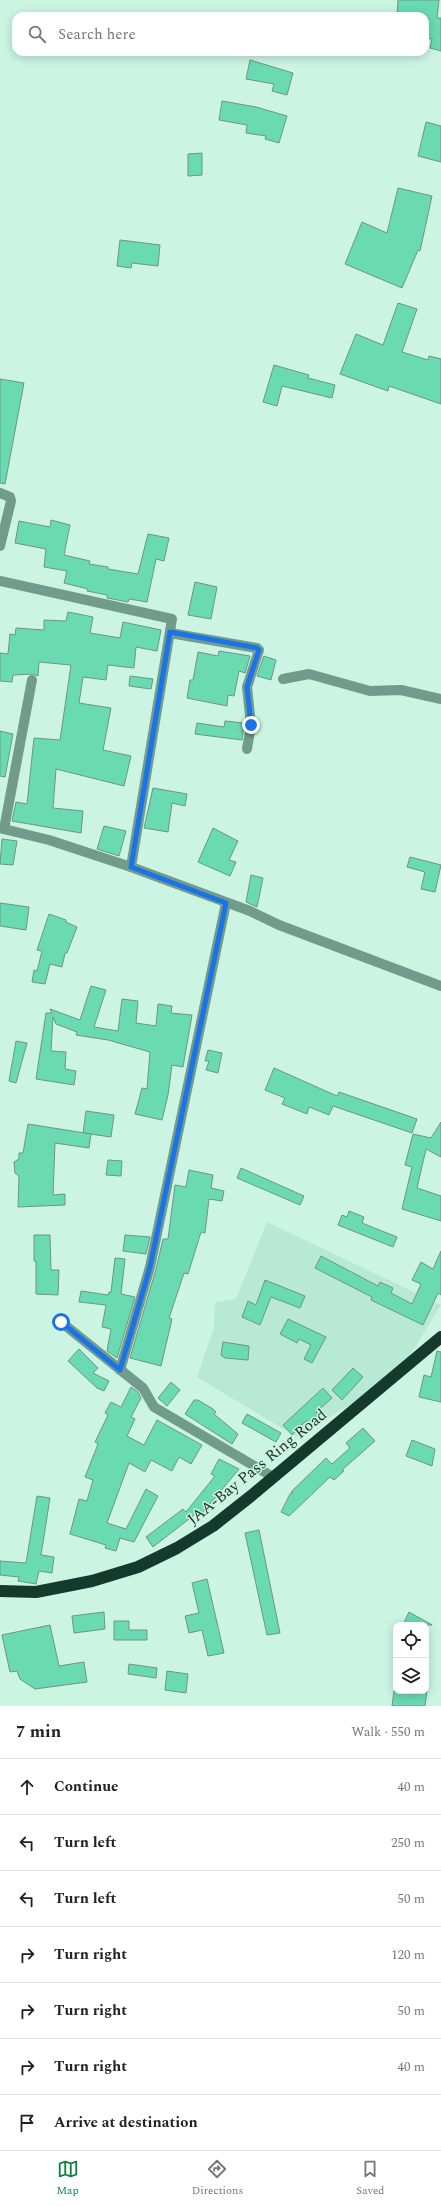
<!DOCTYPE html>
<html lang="en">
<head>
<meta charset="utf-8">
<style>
  :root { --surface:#fff; --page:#f6f6f6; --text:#222; --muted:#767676; --line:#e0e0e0; --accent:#0b8043 }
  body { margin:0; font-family:Spectral,serif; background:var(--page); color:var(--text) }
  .controls { position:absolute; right:12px; bottom:12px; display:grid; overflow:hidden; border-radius:8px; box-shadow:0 2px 10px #0003 }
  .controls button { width:36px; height:36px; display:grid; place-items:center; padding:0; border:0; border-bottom:1px solid var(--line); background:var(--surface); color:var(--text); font:20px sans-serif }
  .stop { position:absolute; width:12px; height:12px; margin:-9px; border:3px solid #1a73e8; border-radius:50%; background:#fff }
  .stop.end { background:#1a73e8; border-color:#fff; box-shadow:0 1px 4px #0008 }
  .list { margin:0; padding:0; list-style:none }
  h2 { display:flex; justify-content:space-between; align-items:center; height:52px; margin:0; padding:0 16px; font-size:17px }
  h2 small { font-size:13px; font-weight:400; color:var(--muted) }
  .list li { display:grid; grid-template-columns:26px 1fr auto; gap:12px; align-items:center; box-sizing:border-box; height:56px; padding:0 16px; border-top:1px solid var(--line) }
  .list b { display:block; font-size:15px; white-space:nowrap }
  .list em { font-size:13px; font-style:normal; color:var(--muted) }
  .icon { flex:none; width:22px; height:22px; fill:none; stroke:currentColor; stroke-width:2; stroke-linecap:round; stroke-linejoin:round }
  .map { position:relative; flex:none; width:441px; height:1706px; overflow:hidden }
  .search { position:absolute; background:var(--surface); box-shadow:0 2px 10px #0003; left:12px; right:12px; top:12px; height:44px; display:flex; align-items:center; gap:10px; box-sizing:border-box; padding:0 14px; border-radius:12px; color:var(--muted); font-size:15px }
  .sheet { height:444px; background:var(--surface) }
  nav { display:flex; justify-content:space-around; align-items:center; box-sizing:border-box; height:56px; border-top:1px solid var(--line); background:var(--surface); font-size:11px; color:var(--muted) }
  nav a { display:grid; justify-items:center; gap:2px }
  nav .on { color:var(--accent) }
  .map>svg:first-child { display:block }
  .built { fill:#b7e9d5 }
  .building { fill:#6adab3; stroke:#6e9585 }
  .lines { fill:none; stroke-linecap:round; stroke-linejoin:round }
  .minor { stroke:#719b8a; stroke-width:10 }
  .highway { stroke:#15392d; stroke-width:12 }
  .route { stroke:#1a73e8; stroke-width:5 }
  .labels { text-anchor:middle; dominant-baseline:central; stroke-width:3; stroke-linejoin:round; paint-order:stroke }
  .street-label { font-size:16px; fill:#22322c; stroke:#cbf4e3 }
</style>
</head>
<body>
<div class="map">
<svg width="441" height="1706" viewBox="0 0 441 1706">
  <rect width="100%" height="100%" fill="#cbf4e3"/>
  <polygon class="built" points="267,1222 441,1305 409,1357 366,1395 297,1437 197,1377 214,1328 215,1302 236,1299"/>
  <g class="building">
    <polygon points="398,0 439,0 437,18 441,18 441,51 430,48 432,39 425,38 425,16 397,16"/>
    <polygon points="250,60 293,73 287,95 272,91 274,84 246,79"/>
    <polygon points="222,101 256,107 287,116 279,143 265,139 266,136 246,133 247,125 219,120"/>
    <polygon points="426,122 441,126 441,162 418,156"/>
    <polygon points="202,153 202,175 188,176 188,154"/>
    <polygon points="398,188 432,196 420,251 418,250 402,288 345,264 362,222 387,233"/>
    <polygon points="120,240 160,245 158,266 132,263 131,268 117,266"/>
    <polygon points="398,303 417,309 402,352 428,360 429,356 441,359 441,404 389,386 388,391 340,374 356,334 383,345"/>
    <polygon points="274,365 309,375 308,378 335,385 332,398 282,386 277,406 263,402"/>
    <polygon points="0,379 24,383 5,484 0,483"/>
    <polygon points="51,520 70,525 64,555 90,561 89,564 108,567 108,569 138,574 148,534 169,538 164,561 156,559 147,602 129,599 128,602 107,598 107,595 87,591 88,589 64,583 67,571 44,567 46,549 15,543 19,521 50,527"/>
    <polygon points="195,582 217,587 211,619 188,615"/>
    <polygon points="68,612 93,617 90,633 120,638 123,622 161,630 157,651 136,647 134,668 108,665 106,680 83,677 79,703 111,708 103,750 131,756 124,786 56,769 53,808 83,811 81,833 12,821 16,802 27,804 34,738 60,740 71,665 39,662 38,676 33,674 13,675 12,682 0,681 0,653 8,654 10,634 15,635 16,628 44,630 44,620 66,621"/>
    <polygon points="219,651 250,656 245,673 239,671 234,696 228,695 227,706 187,698 190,680 193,680 198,652 218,656"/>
    <polygon points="264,656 276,660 271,680 257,676"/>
    <polygon points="130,676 153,679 151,689 129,686"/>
    <polygon points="225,721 244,723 242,740 195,734 197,723 224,727"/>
    <polygon points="0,731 13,734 5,777 0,776"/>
    <polygon points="153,788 187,794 185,806 172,803 168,832 144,828"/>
    <polygon points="104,826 126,831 119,856 97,849"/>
    <polygon points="213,828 238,841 229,860 236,862 230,876 198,862"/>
    <polygon points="2,839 17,841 13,865 0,864"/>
    <polygon points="410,857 441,865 435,892 421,889 425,872 407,867"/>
    <polygon points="251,875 263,878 257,907 246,902"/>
    <polygon points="0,903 29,907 26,930 0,926"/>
    <polygon points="49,914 66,920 66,922 77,927 67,953 65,953 62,967 50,964 45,984 32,982 34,970 37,971 42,951 37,950"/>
    <polygon points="91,986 106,990 94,1027 118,1031 122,999 138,1001 136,1023 156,1026 158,1004 172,1006 171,1013 192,1015 183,1067 172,1065 168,1095 162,1120 135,1114 142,1088 147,1089 150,1052 108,1040 76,1035 77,1032 56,1024 53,1017 51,1051 66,1052 65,1069 76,1071 74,1085 36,1079 46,1013 52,1013 50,1009 80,1020"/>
    <polygon points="16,1041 27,1043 16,1083 9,1081"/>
    <polygon points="208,1050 222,1053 218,1073 206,1070 209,1061 205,1061"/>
    <polygon points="274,1068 337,1096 339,1092 417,1119 412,1133 333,1106 329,1115 309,1107 307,1114 282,1104 285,1098 265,1090"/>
    <polygon points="86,1111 114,1115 111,1137 83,1133"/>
    <polygon points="441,1122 441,1157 426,1149 417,1188 441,1196 441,1221 402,1209 412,1167 405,1165 413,1134 431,1138"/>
    <polygon points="28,1124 91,1134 89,1148 55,1143 53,1195 65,1194 65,1205 18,1207 19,1176 15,1173 14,1162 19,1159 19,1153 23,1153"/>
    <polygon points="108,1160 122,1161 121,1176 106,1175"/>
    <polygon points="241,1168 304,1196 300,1205 237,1178"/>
    <polygon points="189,1170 213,1175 211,1188 224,1191 222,1201 209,1199 205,1233 201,1232 188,1274 184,1273 169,1318 172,1319 161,1366 130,1358 156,1269 163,1239 168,1239 175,1185 186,1187"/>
    <polygon points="349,1211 364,1217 362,1223 397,1237 393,1247 338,1225 342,1215 347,1217"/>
    <polygon points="34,1235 50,1235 51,1270 59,1270 58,1295 36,1294 36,1261 34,1261"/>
    <polygon points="125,1235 150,1237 146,1254 123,1251"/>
    <polygon points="441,1251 441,1295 438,1293 423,1325 371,1300 372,1297 315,1268 321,1256 378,1286 380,1282 393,1288 391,1293 412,1304 421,1284 412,1280 421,1262 433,1269"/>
    <polygon points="115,1258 125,1259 121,1294 135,1297 117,1358 107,1351 111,1329 102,1327 106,1305 79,1302 81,1291 108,1295 109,1292 111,1292"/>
    <polygon points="265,1280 305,1296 300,1308 271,1297 260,1325 242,1317 248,1301 256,1305"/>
    <polygon points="288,1319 326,1337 312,1363 304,1359 311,1345 299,1339 297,1343 280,1334"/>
    <polygon points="223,1342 249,1346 248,1360 225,1358 221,1355"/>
    <polygon points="79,1349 98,1368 93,1373 109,1381 104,1391 97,1388 68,1361"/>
    <polygon points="437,1351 441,1352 441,1402 419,1397 424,1375 431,1377"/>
    <polygon points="353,1368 363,1377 342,1400 332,1390"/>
    <polygon points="171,1382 180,1390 167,1406 158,1398"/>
    <polygon points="131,1387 138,1392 141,1398 131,1417 135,1419 127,1436 144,1445 157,1420 202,1445 191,1464 179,1457 172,1471 151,1460 145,1472 129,1463 107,1523 126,1529 146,1489 158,1496 134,1542 120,1538 116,1551 105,1548 106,1545 70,1534 79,1499 87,1501 93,1480 85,1477 98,1444 95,1442 108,1415 105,1413 111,1402 121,1407"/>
    <polygon points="323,1388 332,1398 316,1412 319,1416 310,1425 306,1421 292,1435 283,1425"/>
    <polygon points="194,1400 198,1400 213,1409 216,1412 214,1414 238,1434 232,1444 185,1414"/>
    <polygon points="247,1414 281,1433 276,1442 242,1423"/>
    <polygon points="363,1428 375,1441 342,1470 344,1471 334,1480 330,1477 289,1516 281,1512 290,1494 293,1493 291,1492 326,1458 332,1464 350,1448 346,1443"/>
    <polygon points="412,1440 435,1449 432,1466 406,1456"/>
    <polygon points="219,1459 239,1469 201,1515 198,1512 153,1547 146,1537 183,1509 186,1512 215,1476 211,1474"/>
    <polygon points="37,1496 50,1498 41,1555 54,1557 52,1573 39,1571 36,1584 18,1581 19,1577 0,1575 0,1561 26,1563"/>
    <polygon points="259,1530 280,1633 267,1635 245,1533"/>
    <polygon points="207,1579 224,1653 208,1656 202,1630 189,1633 185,1616 199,1613 192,1583"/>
    <polygon points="104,1612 105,1629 74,1633 72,1616"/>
    <polygon points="409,1612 432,1625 403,1625"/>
    <polygon points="114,1621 129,1621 129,1630 147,1630 147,1640 114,1640"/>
    <polygon points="50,1625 59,1666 84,1662 87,1682 35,1689 20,1679 17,1671 10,1672 2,1635"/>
    <polygon points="129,1664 157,1668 156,1678 128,1674"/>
    <polygon points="167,1671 188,1674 186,1693 165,1690"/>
    <polygon points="394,1691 427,1691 425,1706 392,1706"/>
  </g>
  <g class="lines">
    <g class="minor">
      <polyline points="0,493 10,497 11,501 0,546"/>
      <polyline points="0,581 172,619 131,867"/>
      <polyline points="170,633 257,648 259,650 247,687 251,725 247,749"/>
      <polyline points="283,679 309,674 370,691 401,690 441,699"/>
      <polyline points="0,828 49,840 131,867 250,911 279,925 441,986"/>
      <polyline points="4,829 32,680"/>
      <polyline points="61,1322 143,1388 154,1407 273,1477"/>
      <polyline points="120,1370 150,1267 226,903"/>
    </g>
    <polyline class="highway" points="0,1591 36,1592 92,1581 138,1567 177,1548 213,1526 251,1496 441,1337"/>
  </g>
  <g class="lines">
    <polyline class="route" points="61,1322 120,1370 150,1267 226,903 131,867 170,632 257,648 259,650 247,687 251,725"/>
  </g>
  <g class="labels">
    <g class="street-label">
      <text transform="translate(257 1467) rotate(-39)">JAA-Bay Pass Ring Road</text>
    </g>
  </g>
</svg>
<div class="controls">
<button><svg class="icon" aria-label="locate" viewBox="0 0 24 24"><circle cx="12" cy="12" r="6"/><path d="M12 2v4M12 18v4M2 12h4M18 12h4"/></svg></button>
<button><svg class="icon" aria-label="layers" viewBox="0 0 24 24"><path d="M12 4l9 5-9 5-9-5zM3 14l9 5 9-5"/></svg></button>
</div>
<div class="stop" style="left:61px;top:1322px"></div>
<div class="stop end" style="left:251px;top:725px"></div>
<div class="search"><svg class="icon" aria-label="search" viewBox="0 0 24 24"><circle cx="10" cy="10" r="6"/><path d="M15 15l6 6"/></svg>Search here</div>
</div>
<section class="sheet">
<h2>7 min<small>Walk · 550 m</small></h2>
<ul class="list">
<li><svg class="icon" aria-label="ahead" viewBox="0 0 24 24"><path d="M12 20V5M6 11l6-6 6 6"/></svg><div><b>Continue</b></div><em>40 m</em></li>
<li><svg class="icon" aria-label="left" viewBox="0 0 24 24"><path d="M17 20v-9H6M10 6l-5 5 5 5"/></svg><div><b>Turn left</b></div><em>250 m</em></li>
<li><svg class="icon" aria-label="left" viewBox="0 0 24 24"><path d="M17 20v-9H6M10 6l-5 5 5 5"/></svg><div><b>Turn left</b></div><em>50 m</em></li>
<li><svg class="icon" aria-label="right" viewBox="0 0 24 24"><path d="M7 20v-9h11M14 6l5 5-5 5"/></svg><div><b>Turn right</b></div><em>120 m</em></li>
<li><svg class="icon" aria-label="right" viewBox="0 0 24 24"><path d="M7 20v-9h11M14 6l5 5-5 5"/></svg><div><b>Turn right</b></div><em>50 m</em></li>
<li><svg class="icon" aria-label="right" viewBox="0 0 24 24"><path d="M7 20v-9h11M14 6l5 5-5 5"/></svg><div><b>Turn right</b></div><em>40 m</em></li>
<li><svg class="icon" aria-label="arrive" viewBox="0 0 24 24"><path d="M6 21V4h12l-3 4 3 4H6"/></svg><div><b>Arrive at destination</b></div></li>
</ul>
</section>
<nav>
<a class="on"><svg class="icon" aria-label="map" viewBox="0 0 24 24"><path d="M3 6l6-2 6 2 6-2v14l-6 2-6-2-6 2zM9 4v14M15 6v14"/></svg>Map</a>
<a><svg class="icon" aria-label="directions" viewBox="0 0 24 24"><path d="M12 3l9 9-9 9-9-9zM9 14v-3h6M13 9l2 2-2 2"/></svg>Directions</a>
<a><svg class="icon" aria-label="saved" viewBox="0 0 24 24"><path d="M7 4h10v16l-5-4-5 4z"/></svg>Saved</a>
</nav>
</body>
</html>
